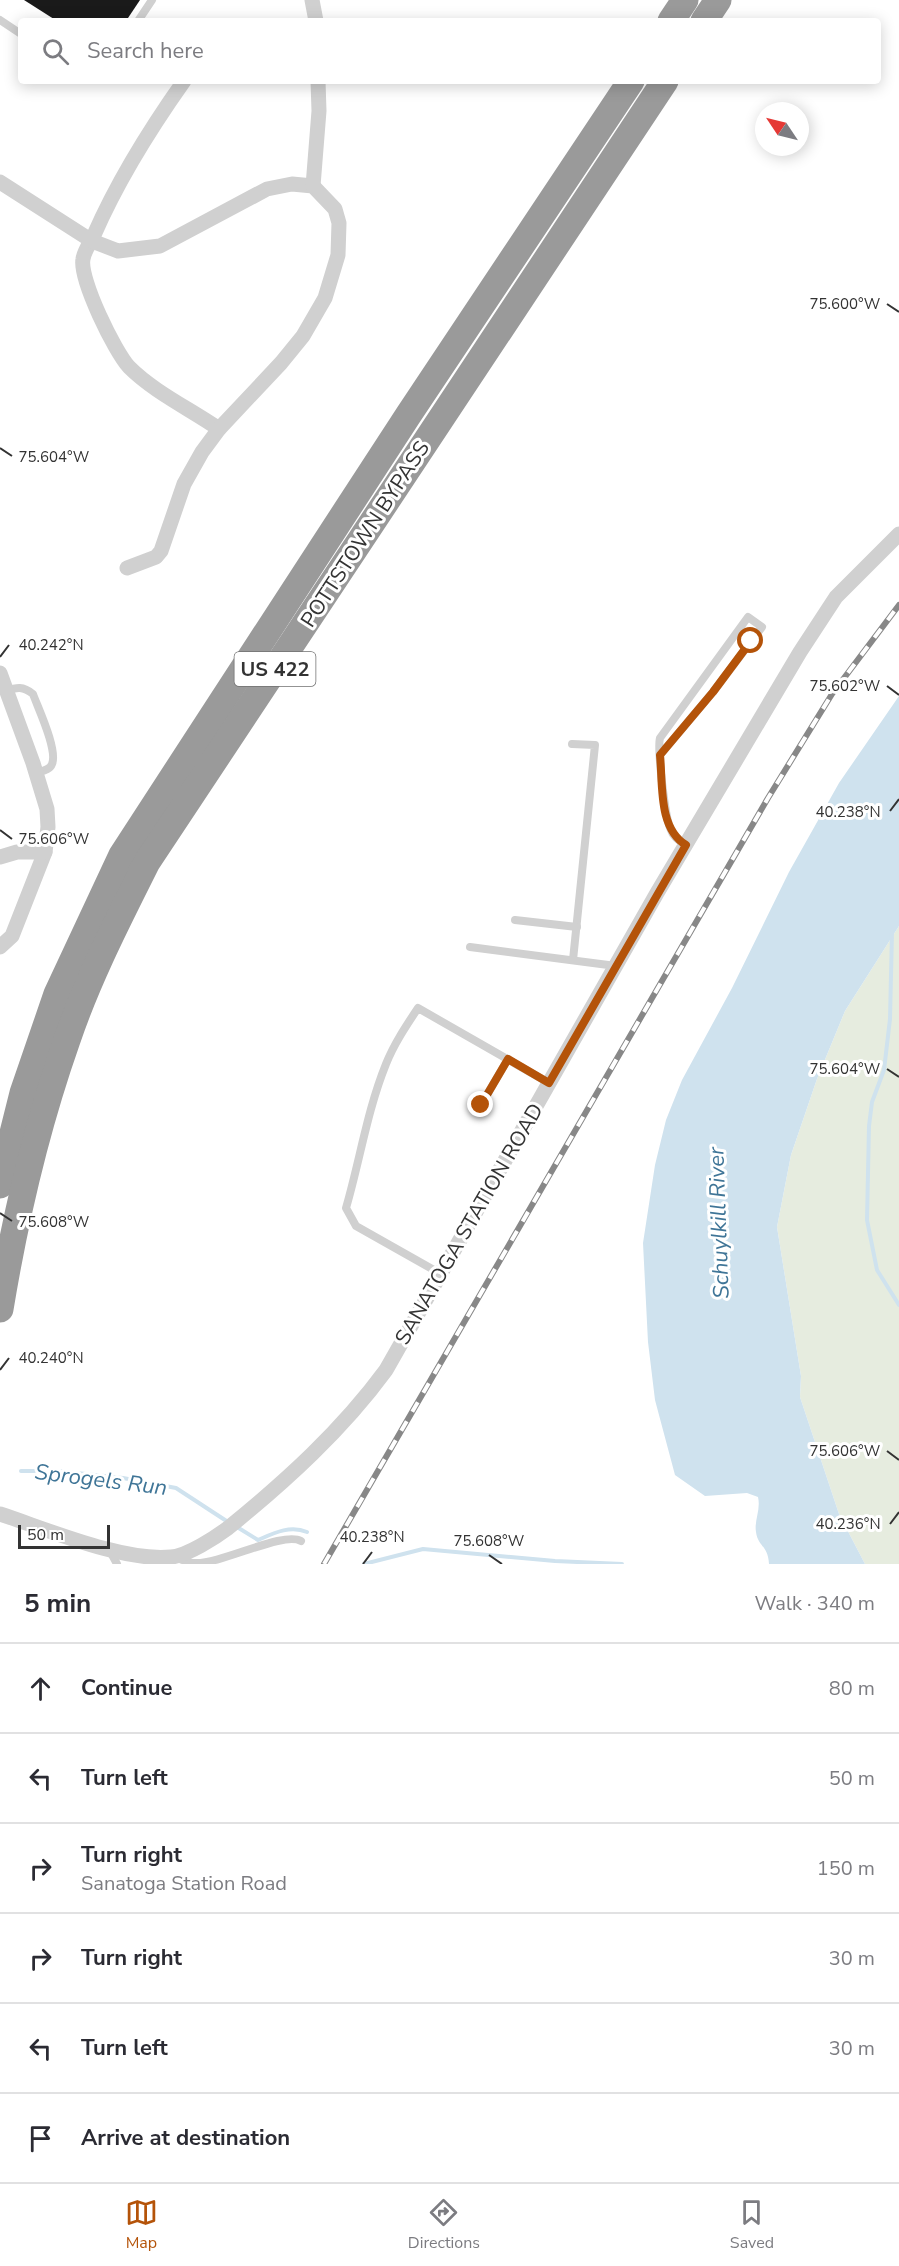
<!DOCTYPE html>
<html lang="en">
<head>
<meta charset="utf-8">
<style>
  :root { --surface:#fff; --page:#f7f7f7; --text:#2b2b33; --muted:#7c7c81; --line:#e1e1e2; --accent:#b45309 }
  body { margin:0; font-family:"Nunito Sans",sans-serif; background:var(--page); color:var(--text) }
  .compass { position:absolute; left:755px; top:102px; width:54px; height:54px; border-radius:50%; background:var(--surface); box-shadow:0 3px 15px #0003; rotate:305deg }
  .scale { position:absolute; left:18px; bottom:15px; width:92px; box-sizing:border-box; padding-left:6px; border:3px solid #333; border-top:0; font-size:16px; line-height:21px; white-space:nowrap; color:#333; -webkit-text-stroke:4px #fff; paint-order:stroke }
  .stop { position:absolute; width:18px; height:18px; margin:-14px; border:4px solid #b45309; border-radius:50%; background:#fff }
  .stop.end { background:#b45309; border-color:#fff; box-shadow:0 2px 6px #0008 }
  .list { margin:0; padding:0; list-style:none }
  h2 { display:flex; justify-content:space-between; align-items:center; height:78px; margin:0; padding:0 24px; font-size:26px }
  h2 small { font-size:20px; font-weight:400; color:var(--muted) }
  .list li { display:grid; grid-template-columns:39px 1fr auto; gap:18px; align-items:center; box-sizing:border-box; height:90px; padding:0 24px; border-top:2px solid var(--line) }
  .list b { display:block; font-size:22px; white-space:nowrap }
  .list p { margin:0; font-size:20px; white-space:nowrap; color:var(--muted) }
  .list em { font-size:20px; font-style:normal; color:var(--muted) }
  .icon { flex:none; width:33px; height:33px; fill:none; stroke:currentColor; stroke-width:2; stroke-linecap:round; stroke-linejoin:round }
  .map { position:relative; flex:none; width:899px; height:1564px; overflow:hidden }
  .search { position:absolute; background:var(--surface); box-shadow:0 3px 15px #0003; left:18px; right:18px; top:18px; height:66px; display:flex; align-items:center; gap:15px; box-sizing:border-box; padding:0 21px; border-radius:6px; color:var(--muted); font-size:22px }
  .sheet { height:618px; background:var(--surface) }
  nav { display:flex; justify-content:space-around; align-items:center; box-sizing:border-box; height:84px; border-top:2px solid var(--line); background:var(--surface); font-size:16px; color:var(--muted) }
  nav a { display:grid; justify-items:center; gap:3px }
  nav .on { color:var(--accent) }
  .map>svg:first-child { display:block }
  .green { fill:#e6ecdf }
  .water { fill:#cfe2ee }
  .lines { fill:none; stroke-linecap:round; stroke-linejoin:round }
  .stream { stroke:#cfe2ee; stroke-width:4 }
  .building { fill:#1a1a1a }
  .lane { stroke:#d0d0d0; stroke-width:8 }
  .street { stroke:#d0d0d0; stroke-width:15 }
  .highway { stroke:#9a9a9a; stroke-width:27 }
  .rail-casing { stroke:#888; stroke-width:6 }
  .rail { stroke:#fff; stroke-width:4; stroke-dasharray:11; stroke-linecap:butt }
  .route { stroke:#b45309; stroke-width:8 }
  .ticks { fill:none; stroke:#333; stroke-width:2 }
  .labels { text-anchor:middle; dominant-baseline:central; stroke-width:6; stroke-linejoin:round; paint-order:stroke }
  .shield { fill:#fff; stroke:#707070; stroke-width:1.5 }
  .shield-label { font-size:20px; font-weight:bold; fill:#333 }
  .street-label { font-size:21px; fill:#333; stroke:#fff }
  .water-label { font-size:22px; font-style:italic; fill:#3f7597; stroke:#fff }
  .ticks-label { font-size:15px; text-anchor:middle; fill:#333; stroke:#fff; stroke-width:6; stroke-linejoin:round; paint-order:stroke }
</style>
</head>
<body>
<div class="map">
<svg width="899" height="1564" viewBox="0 0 899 1564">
  <rect width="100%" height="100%" fill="#fff"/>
  <polygon class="green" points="899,926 899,1564 865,1564 839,1514 800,1397 801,1376 777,1227 791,1155 817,1079 845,1011"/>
  <path class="water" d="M899,696V926L845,1011L817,1079L791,1155L777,1227L801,1376L800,1397L839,1514L865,1564H769C768,1545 758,1547 756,1532C754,1520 761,1510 758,1497L747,1493L705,1496L675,1475L655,1400L648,1342L643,1243L655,1165L666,1120L682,1080L732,988L789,872L839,783Z"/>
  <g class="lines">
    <g class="stream">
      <polyline points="892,932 890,1019 884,1070 872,1102 869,1126 867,1220 877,1270 899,1305"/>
      <polyline points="21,1471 58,1471 123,1478 176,1488 228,1522"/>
      <path d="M237,1527L258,1540C274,1533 290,1525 307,1532"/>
      <polyline points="364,1564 423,1549 555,1561 622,1564"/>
    </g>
  </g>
  <polygon class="building" points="24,0 140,0 126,21 57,21"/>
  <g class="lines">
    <g class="lane">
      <polyline points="0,20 21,34"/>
      <polyline points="138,21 152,0"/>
      <path d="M6,691C17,687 23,686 33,694C38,708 58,750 52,764C50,770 42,771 36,773"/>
      <polyline points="572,744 595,745 573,960"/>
      <path d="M660,755L713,692L762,627L748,617L660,738C657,749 665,815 670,828C673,837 678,840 686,845"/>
      <polyline points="515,920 577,927"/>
      <polyline points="470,947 616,966"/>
      <polyline points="481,1105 508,1059"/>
      <path d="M441,1274L356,1226L346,1208C360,1160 367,1111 386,1064C394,1044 406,1026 418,1008L549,1083"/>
      <polyline points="110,1551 117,1564"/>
      <path d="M177,1558C183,1560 190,1563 195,1563C222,1564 283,1531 301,1541"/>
    </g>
    <g class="street">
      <polyline points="312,0 316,21"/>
      <path d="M184,81C150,129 118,180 94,235C91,242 84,251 83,259C79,279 115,352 129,367C154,392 190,409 219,429"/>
      <polyline points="0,182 92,241 118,251 160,246 267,189 292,184 313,186 335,209 339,223 338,255 325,298 303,336 281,363 219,429 202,452 184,484 161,551 156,557 127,568"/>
      <polyline points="313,186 319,111 318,81"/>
      <polyline points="0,673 33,763 47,809 48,827 45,852 12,936 0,947"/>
      <polyline points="0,857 17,852 45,852"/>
      <path d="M0,1514C46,1529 123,1562 171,1557C187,1556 216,1537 228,1528C286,1481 342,1430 386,1370L657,893L800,652L836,597L899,534"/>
    </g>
    <g class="highway">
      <polyline points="671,21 685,0"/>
      <polyline points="704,21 718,0"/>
      <polyline points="0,1185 23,1093 57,994 122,855 409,414 631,81"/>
      <path d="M0,1309C15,1218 36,1128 67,1040C88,978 118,920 147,862L665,81"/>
    </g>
    <g class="rail-casing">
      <polyline id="rail" points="324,1564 768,798 832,694 899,605"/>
    </g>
    <use href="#rail" class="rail"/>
  </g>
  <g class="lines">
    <path class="route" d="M481,1105L508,1059L549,1083L686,845C658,828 663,784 660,755L713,692L751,641"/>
  </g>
  <path class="ticks" d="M887,304L899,312M0,448L12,456M0,657L9,645M887,686L899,695M890,811L899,799M0,830L12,839M887,1069L899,1077M0,1213L12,1221M0,1370L9,1358M887,1451L899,1460M890,1524L899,1512M489,1555L502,1564M363,1564L372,1552"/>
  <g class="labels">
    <rect class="shield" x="234.5" y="652" width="81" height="34" rx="4.5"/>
    <g class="shield-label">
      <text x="275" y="669">US 422</text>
    </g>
    <g class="street-label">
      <text transform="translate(365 534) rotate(-57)">POTTSTOWN BYPASS</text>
      <text transform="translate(469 1224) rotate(-60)">SANATOGA STATION ROAD</text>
    </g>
    <g class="water-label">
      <text transform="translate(719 1223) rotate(-92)">Schuylkill River</text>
      <text transform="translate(101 1480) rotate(7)">Sprogels Run</text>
    </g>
  </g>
  <g class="ticks-label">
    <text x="845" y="309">75.600°W</text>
    <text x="54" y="462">75.604°W</text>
    <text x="51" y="650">40.242°N</text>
    <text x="845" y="691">75.602°W</text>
    <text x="848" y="817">40.238°N</text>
    <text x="54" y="844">75.606°W</text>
    <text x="845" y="1074">75.604°W</text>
    <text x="54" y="1227">75.608°W</text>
    <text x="51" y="1363">40.240°N</text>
    <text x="845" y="1456">75.606°W</text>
    <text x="848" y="1529">40.236°N</text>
    <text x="372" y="1542">40.238°N</text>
    <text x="489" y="1546">75.608°W</text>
  </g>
</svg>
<svg class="compass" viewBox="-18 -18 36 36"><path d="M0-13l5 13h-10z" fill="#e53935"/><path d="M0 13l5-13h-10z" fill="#7c7c81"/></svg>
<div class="scale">50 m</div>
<div class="stop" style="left:751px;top:641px"></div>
<div class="stop end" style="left:481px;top:1105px"></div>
<div class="search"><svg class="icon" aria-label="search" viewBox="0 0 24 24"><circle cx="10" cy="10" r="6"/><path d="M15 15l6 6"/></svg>Search here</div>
</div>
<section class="sheet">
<h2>5 min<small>Walk · 340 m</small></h2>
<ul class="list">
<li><svg class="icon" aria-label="ahead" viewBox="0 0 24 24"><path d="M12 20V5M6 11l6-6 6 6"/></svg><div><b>Continue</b></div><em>80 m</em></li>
<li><svg class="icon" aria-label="left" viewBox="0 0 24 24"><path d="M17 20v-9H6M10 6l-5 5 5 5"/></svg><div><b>Turn left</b></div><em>50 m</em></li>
<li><svg class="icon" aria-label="right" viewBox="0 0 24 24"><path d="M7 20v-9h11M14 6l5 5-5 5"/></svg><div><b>Turn right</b><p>Sanatoga Station Road</p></div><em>150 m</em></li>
<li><svg class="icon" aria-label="right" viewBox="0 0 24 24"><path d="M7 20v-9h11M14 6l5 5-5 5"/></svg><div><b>Turn right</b></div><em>30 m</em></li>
<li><svg class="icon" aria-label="left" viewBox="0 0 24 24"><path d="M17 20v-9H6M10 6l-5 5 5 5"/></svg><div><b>Turn left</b></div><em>30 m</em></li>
<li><svg class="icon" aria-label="arrive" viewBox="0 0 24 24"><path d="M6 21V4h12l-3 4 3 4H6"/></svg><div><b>Arrive at destination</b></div></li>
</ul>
</section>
<nav>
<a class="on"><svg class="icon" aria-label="map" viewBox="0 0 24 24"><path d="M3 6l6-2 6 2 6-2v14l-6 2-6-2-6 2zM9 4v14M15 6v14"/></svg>Map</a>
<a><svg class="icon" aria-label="directions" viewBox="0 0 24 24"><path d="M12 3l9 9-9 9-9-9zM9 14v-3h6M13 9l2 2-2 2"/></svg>Directions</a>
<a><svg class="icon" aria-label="saved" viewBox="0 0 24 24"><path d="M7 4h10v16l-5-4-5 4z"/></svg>Saved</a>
</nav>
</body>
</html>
